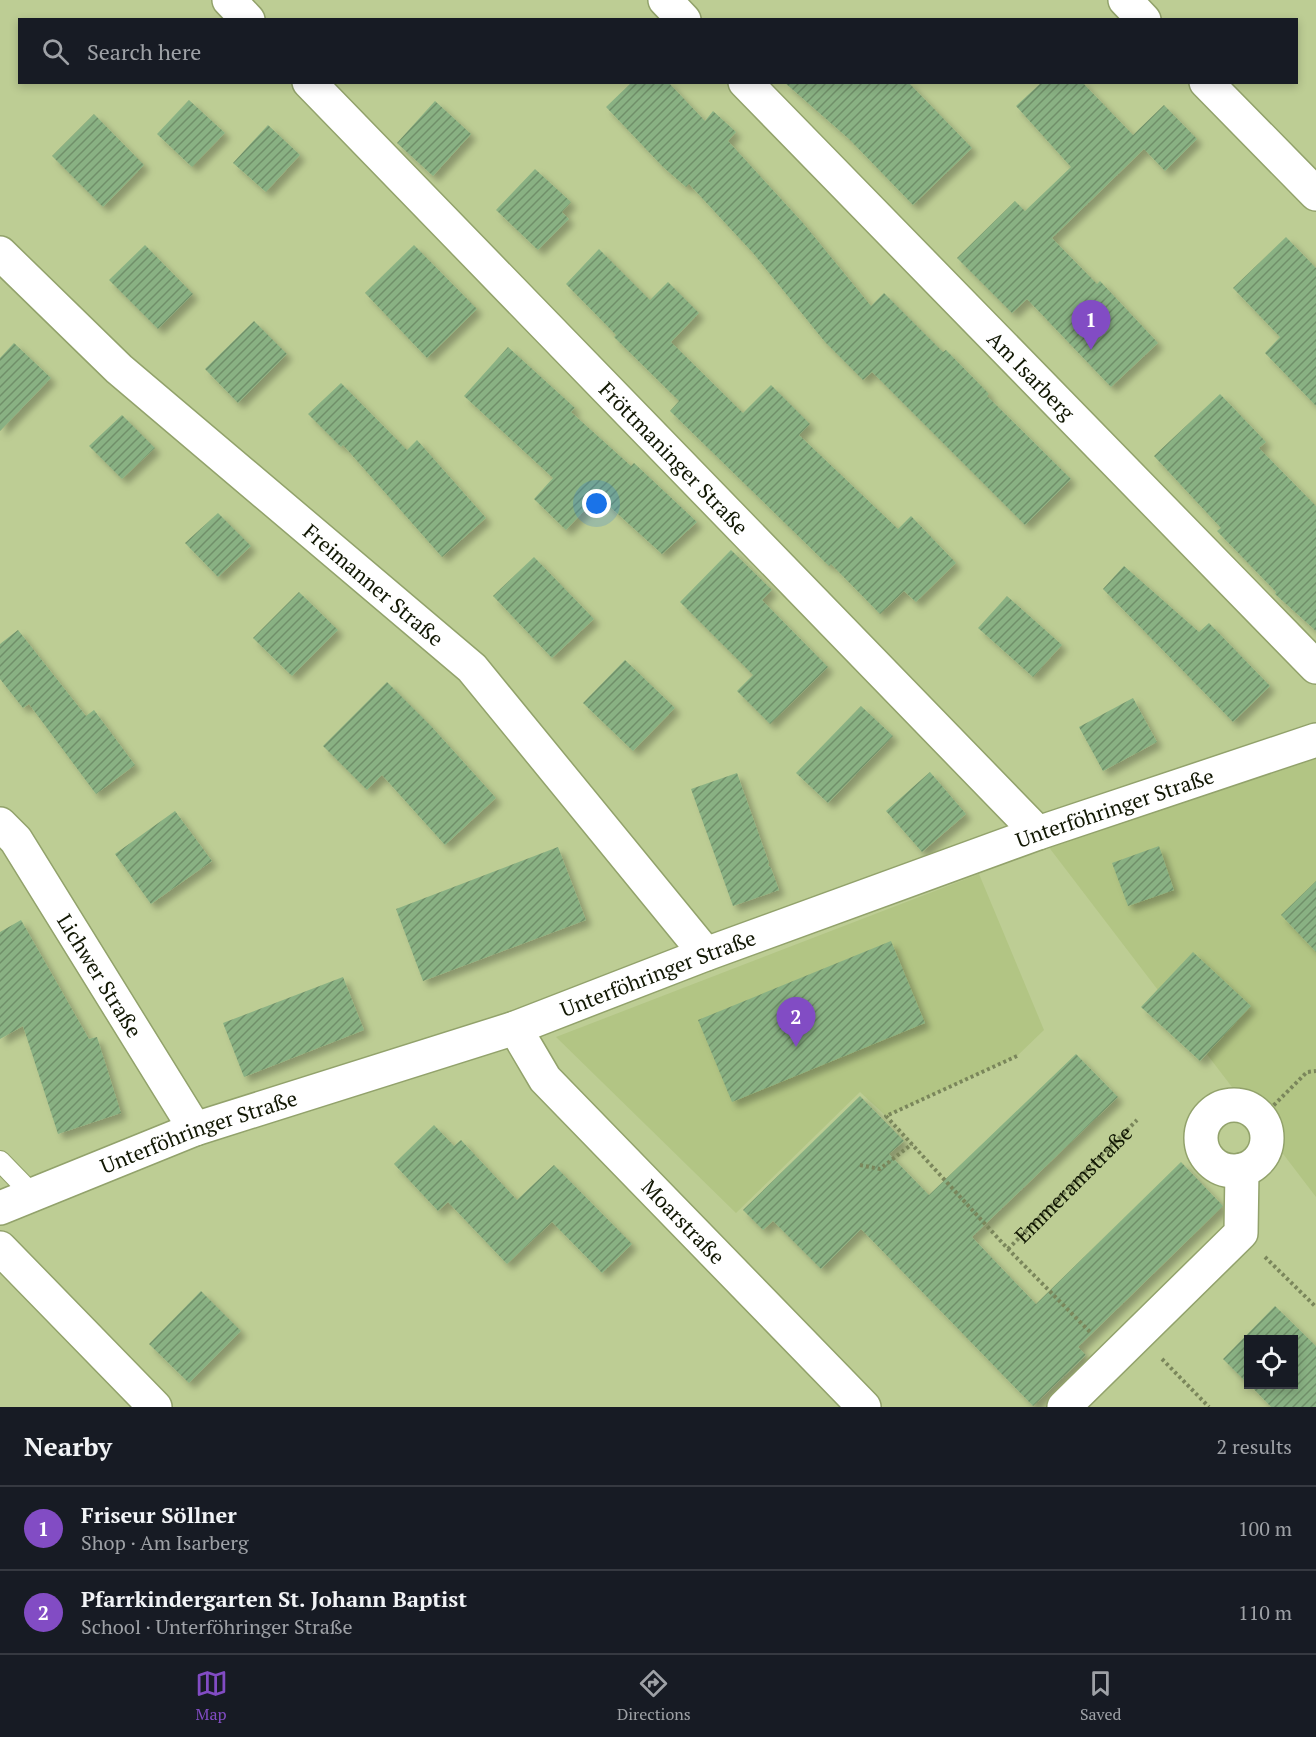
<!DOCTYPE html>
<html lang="en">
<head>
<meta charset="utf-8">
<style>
  :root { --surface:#171b24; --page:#242831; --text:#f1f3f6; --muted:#9ea1a6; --line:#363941; --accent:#824cc4 }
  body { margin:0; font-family:"PT Serif",serif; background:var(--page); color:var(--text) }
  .controls { position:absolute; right:18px; bottom:18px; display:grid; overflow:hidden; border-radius:0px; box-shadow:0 3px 9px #0003 }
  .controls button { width:54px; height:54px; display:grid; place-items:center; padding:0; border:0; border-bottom:2px solid var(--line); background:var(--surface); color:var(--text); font:30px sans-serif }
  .you { position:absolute; left:597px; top:504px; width:21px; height:21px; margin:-15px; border:4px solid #fff; border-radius:50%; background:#1a73e8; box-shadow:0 0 0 9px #1a73e833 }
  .badge { display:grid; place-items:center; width:39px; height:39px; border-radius:50%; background:var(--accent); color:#fff; font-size:20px; font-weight:700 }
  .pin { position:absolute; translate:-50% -50px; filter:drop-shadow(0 2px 3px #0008) }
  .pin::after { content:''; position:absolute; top:32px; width:21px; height:18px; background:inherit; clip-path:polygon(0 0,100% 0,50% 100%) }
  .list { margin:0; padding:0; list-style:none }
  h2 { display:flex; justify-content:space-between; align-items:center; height:78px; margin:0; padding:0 24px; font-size:26px }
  h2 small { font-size:20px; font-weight:400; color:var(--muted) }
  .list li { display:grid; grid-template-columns:39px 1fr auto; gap:18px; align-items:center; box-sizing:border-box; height:84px; padding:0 24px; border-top:2px solid var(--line) }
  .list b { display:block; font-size:22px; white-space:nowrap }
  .list p { margin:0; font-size:20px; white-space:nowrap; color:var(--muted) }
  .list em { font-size:20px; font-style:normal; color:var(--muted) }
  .icon { flex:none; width:33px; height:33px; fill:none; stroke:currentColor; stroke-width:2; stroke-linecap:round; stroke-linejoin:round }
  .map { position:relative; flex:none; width:1316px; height:1407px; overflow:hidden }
  .search { position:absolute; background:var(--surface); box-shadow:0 3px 9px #0003; left:18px; right:18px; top:18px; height:66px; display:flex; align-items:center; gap:15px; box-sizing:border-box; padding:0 21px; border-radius:0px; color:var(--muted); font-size:22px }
  .sheet { height:246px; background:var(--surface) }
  nav { display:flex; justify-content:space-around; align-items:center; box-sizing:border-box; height:84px; border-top:2px solid var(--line); background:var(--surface); font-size:16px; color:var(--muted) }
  nav a { display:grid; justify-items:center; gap:3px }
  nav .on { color:var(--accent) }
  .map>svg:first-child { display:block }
  .built { fill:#b2c584 }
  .building { fill:url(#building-hatch); filter:url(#shadow) }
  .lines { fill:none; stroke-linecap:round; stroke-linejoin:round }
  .service-casing { stroke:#92a26b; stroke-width:22 }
  .minor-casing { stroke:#92a26b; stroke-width:36 }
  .path { stroke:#7a865b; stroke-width:4; stroke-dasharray:3 3; stroke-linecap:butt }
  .service { stroke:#fff; stroke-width:20 }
  .minor { stroke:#fff; stroke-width:33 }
  .labels { text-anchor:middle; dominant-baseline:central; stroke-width:6; stroke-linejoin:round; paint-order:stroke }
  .street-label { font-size:21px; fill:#111703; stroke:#bdcd94 }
</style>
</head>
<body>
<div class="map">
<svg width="1316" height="1407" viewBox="0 0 1316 1407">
  <defs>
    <pattern id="building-hatch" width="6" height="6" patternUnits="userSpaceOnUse" patternTransform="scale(1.5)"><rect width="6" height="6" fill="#89b183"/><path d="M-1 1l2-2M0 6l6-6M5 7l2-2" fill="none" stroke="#6f8f69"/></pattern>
    <filter id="shadow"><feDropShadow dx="5.5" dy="5.5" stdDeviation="3" flood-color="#0004"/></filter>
  </defs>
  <rect width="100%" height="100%" fill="#bdcd94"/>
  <g class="built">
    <polygon points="1316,732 1316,1197 1038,833"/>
    <polygon points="979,874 1044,1030 1017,1056 886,1116 860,1092 736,1213 556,1037"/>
  </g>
  <g class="building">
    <polygon points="632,82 668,82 705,121 713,111 736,132 728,141 803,223 871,306 884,293 943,352 946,350 989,394 987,396 1071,479 1025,525 872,372 863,380 825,342 753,253 689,184 686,187 663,167 606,107"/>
    <polygon points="784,82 908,82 972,148 913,205 849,139"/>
    <polygon points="1042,82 1082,82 1133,135 1164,105 1197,139 1165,171 1144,149 1052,238 1097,284 1100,281 1158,343 1111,387 1027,299 1012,313 957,258 1015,201 1025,211 1071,167 1016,106"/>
    <polygon points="189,100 225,133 192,167 157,134"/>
    <polygon points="435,101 471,134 433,176 397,143"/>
    <polygon points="94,114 144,165 103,207 52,156"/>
    <polygon points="268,125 300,155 266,192 233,163"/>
    <polygon points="535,169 571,202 562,212 569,219 538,250 496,210"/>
    <polygon points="1286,237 1316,268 1316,406 1265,353 1280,337 1233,288"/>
    <polygon points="145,245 193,294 158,329 109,280"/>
    <polygon points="414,245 477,309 427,358 365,293"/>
    <polygon points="599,249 650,300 668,282 699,313 671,342 743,413 771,385 810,424 799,435 898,529 911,516 956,563 916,602 904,591 880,614 831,564 829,566 670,411 679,401 614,337 616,335 566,284"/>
    <polygon points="254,321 287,354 238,403 205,369"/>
    <polygon points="14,343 51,378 0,431 0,358"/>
    <polygon points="508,347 575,408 571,412 631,466 634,463 697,522 662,554 598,496 566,530 534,499 553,478 464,396"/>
    <polygon points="341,383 407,450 417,440 486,518 442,557 343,445 341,447 308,414"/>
    <polygon points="1220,394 1266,442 1259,448 1316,506 1316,631 1275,594 1276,592 1217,531 1221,528 1154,456"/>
    <polygon points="122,415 155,448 122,479 89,446"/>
    <polygon points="218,513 251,546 218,577 185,543"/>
    <polygon points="731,550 772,590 762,600 828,667 770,724 737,691 753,675 680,602"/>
    <polygon points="534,557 594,619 552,658 493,596"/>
    <polygon points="1124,566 1199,632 1209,623 1270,686 1233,722 1103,589"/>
    <polygon points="299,592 338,630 292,676 253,638"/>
    <polygon points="1007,596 1062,645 1033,677 978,628"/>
    <polygon points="18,630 86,716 94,710 135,765 96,794 29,704 23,708 0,679 0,644"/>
    <polygon points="625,660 675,708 633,751 583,703"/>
    <polygon points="387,682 431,726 496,798 445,845 382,775 367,790 323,746"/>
    <polygon points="1133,698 1157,742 1103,771 1079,727"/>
    <polygon points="861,706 893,736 828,803 796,773"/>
    <polygon points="930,772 966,814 922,852 886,811"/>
    <polygon points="737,773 769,863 768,865 771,868 779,890 733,906 691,789"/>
    <polygon points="175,811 212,861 151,904 115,854"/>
    <polygon points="1159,846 1174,890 1128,906 1112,863"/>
    <polygon points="558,847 586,920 423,981 396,909"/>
    <polygon points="1316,881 1316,952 1281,915"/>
    <polygon points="21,920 89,1039 97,1037 121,1113 58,1134 23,1026 0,1039 0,932"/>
    <polygon points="891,941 925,1023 732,1102 698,1020"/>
    <polygon points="1193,952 1251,1006 1200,1061 1141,1007"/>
    <polygon points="343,977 364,1030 244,1077 223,1023"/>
    <polygon points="1076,1054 1118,1097 972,1237 1012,1279 1036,1304 1181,1162 1223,1206 1078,1347 1086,1355 1033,1406 861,1229 821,1269 773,1221 763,1230 743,1210 860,1096 904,1141 889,1154 929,1195"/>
    <polygon points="434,1125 454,1146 461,1140 517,1200 554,1165 632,1244 602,1273 552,1222 507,1264 448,1202 438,1211 394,1164"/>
    <polygon points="201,1291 241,1331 189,1383 149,1344"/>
    <polygon points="1275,1306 1316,1346 1316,1407 1271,1407 1249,1384 1293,1384 1293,1340 1248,1340 1248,1384 1223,1359"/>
  </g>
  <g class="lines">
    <g class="service-casing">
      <polyline id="service" points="0,1161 34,1196"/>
    </g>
    <g class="minor-casing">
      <g id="minor">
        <polyline points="229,0 248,20"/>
        <polyline points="665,0 684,20"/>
        <polyline points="1125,0 1144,20"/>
        <path id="s2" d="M309,82L1038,833"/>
        <path id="s3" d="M745,82L1316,667"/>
        <polyline points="1206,82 1316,194"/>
        <path id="s4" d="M0,253L119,369L472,668L706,954"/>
        <path id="s5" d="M0,824L16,840L195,1129"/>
        <path id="s6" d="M515,1028L545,1079L864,1407"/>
        <circle cx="1234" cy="1138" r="33"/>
        <path id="s7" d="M0,1208L195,1129L515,1028L706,954L1038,833L1316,740"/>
        <polyline points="0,1248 155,1407"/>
        <polyline points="1064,1407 1241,1233 1242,1170"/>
      </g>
    </g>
    <g class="path">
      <polyline points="1017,1056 886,1116 1008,1249 1091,1333"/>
      <polyline points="1261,1118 1307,1072 1316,1071"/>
      <polyline points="860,1165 880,1169 912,1144"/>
      <path id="s1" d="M1008,1249L1137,1120"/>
      <polyline points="1265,1257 1316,1307"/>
      <polyline points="1162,1359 1209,1407"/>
    </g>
    <use href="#service" class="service"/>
    <use href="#minor" class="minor"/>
  </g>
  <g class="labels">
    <g class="street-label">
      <text stroke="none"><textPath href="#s3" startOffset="410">Am Isarberg</textPath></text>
      <text stroke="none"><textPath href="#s2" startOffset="524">Fröttmaninger Straße</textPath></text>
      <text stroke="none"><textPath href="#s4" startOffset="500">Freimanner Straße</textPath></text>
      <text stroke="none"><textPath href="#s7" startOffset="1185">Unterföhringer Straße</textPath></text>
      <text stroke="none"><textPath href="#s7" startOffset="699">Unterföhringer Straße</textPath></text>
      <text stroke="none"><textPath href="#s5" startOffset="182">Lichwer Straße</textPath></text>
      <text stroke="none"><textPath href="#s7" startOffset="213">Unterföhringer Straße</textPath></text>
      <text stroke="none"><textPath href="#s1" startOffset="92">Emmeramstraße</textPath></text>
      <text stroke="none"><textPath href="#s6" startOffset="258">Moarstraße</textPath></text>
    </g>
  </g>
</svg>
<div class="controls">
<button><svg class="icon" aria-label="locate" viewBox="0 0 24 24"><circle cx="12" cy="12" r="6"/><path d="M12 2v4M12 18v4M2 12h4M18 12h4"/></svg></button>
</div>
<div class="you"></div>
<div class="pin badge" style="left:1091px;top:350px">1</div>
<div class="pin badge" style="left:796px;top:1047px">2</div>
<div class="search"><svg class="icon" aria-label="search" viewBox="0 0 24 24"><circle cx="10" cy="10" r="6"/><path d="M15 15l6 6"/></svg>Search here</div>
</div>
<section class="sheet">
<h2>Nearby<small>2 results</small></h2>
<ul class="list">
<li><span class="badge">1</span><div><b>Friseur Söllner</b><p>Shop · Am Isarberg</p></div><em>100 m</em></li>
<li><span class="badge">2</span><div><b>Pfarrkindergarten St. Johann Baptist</b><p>School · Unterföhringer Straße</p></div><em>110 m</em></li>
</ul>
</section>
<nav>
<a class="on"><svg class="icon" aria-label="map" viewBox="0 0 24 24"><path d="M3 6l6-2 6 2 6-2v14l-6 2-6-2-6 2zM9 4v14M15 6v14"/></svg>Map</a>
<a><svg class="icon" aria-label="directions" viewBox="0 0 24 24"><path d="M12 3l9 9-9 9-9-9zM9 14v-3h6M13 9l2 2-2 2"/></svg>Directions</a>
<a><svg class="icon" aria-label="saved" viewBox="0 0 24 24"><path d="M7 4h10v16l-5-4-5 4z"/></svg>Saved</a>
</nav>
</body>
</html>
